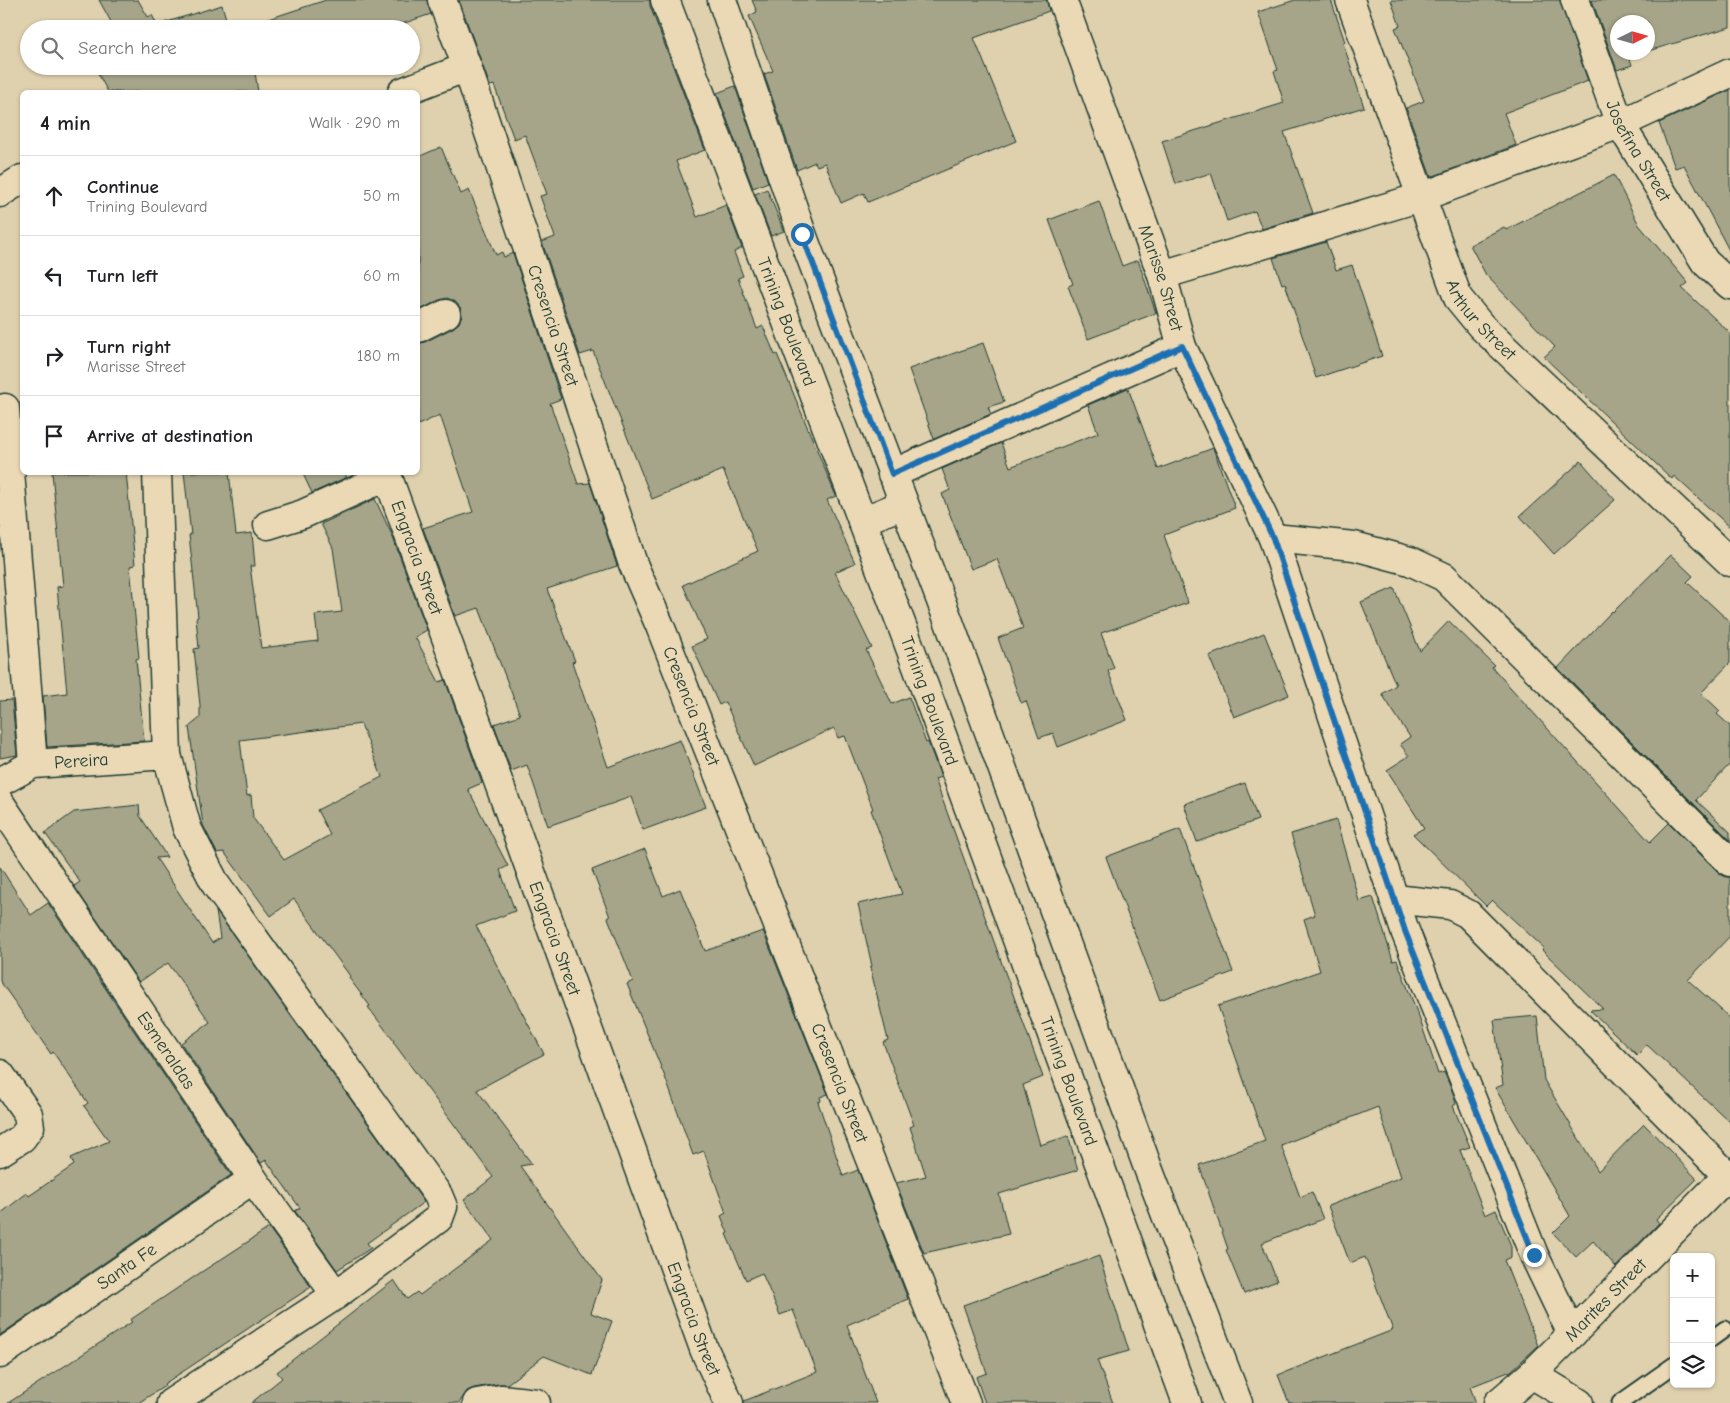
<!DOCTYPE html>
<html lang="en">
<head>
<meta charset="utf-8">
<style>
  :root { --surface:#fff; --page:#f6f6f6; --text:#202124; --muted:#757577; --line:#e0e0e0 }
  body { margin:0; font-family:"Comic Neue",sans-serif; background:var(--page); color:var(--text) }
  .controls { position:absolute; right:15px; bottom:15px; display:grid; overflow:hidden; border-radius:8px; box-shadow:0 1px 4px #0004 }
  .controls button { width:45px; height:45px; display:grid; place-items:center; padding:0; border:0; border-bottom:1px solid var(--line); background:var(--surface); color:var(--text); font:25px sans-serif }
  .compass { position:absolute; left:1610px; top:15px; width:45px; height:45px; border-radius:50%; background:var(--surface); box-shadow:0 1px 4px #0004; rotate:85deg }
  .stop { position:absolute; width:15px; height:15px; margin:-11px; border:4px solid #1f6fb2; border-radius:50%; background:#fff }
  .stop.end { background:#1f6fb2; border-color:#fff; box-shadow:0 1px 5px #0008 }
  .list { margin:0; padding:0; list-style:none }
  h2 { display:flex; justify-content:space-between; align-items:center; height:65px; margin:0; padding:0 20px; font-size:21px }
  h2 small { font-size:16px; font-weight:400; color:var(--muted) }
  .list li { display:grid; grid-template-columns:32px 1fr auto; gap:15px; align-items:center; box-sizing:border-box; height:80px; padding:0 20px; border-top:1px solid var(--line) }
  .list b { display:block; font-size:19px; white-space:nowrap }
  .list p { margin:0; font-size:16px; white-space:nowrap; color:var(--muted) }
  .list em { font-size:16px; font-style:normal; color:var(--muted) }
  .icon { flex:none; width:28px; height:28px; fill:none; stroke:currentColor; stroke-width:2; stroke-linecap:round; stroke-linejoin:round }
  .map { position:relative; flex:none; width:1730px; height:1403px; overflow:hidden }
  .search { position:absolute; background:var(--surface); box-shadow:0 1px 4px #0004; left:20px; top:20px; width:400px; height:55px; display:flex; align-items:center; gap:12px; box-sizing:border-box; padding:0 18px; border-radius:28px; color:var(--muted); font-size:19px }
  .panel { position:absolute; background:var(--surface); box-shadow:0 1px 4px #0004; left:20px; top:90px; width:400px; height:385px; border-radius:8px }
  .map>svg:first-child { display:block }
  .building { fill:#a6a58a; stroke:#1f3d34; fill-rule:evenodd }
  .lines { fill:none; stroke-linecap:round; stroke-linejoin:round }
  .lane-casing { stroke:#1f3d34; stroke-width:19 }
  .street-casing { stroke:#1f3d34; stroke-width:31 }
  .lane { stroke:#ebd9b6; stroke-width:15 }
  .street { stroke:#ebd9b6; stroke-width:28 }
  .route { stroke:#1f6fb2; stroke-width:6 }
  .labels { text-anchor:middle; dominant-baseline:central; stroke-width:4.5; stroke-linejoin:round; paint-order:stroke }
  .street-label { font-size:18px; fill:#1f3d34; stroke:#ebd9b6 }
</style>
</head>
<body>
<div class="map">
<svg width="1730" height="1403" viewBox="0 0 1730 1403">
  <rect width="100%" height="100%" fill="#dfd0ae"/>
  <filter id="ink" filterUnits="userSpaceOnUse"><feTurbulence type="fractalNoise" baseFrequency=".02" numOctaves="2"/><feDisplacementMap in="SourceGraphic" scale="10" xChannelSelector="R" yChannelSelector="G"/><feConvolveMatrix kernelMatrix="1 2 1 2 8 2 1 2 1" color-interpolation-filters="sRGB"/></filter>
  <g filter="url(#ink)">
    <g class="building">
      <polygon points="99,0 138,0 148,17 152,15 157,25 222,5 229,29 115,29"/>
      <polygon points="326,0 427,0 431,14 387,29 257,29 256,23"/>
      <polygon points="459,0 650,0 650,6 705,150 676,161 697,217 726,205 742,248 734,252 743,276 738,278 757,329 763,326 775,355 777,354 836,496 827,500 855,563 835,572 872,648 866,650 892,704 909,697 926,743 928,742 941,777 935,779 1043,1077 1023,1085 1040,1145 1068,1136 1078,1170 999,1194 1009,1234 924,1253 896,1183 926,1176 910,1127 914,1125 883,1042 888,1040 870,967 872,966 858,904 902,894 871,810 873,809 845,736 838,738 834,728 754,766 725,702 719,705 692,646 707,639 683,585 758,551 723,470 652,499 593,351 580,355 542,242 555,237 540,196 547,194 525,135 514,139 494,85 490,86"/>
      <polygon points="752,0 1047,0 1049,11 974,38 1016,141 868,202 864,193 841,203 825,163 817,166 815,162 797,170 764,74 773,71 749,16 757,12"/>
      <polygon points="1295,0 1331,0 1345,42 1343,43 1364,107 1284,132 1313,213 1262,229 1255,211 1227,221 1211,173 1176,184 1162,141 1284,103 1274,71 1278,70 1258,12"/>
      <polygon points="1391,0 1560,0 1588,81 1504,113 1516,145 1431,177 1406,108 1424,101 1395,28 1400,26"/>
      <polygon points="1592,0 1730,0 1730,27 1648,51 1648,22 1618,22 1618,52 1643,52 1629,56 1632,65 1617,70"/>
      <polygon points="94,66 254,66 258,92 108,92"/>
      <polygon points="735,86 768,182 753,188 717,93"/>
      <polygon points="1730,90 1730,252 1684,165 1675,168 1659,123"/>
      <polygon points="441,147 461,194 469,190 496,255 502,252 504,257 513,253 561,399 550,403 578,484 590,483 617,566 547,589 575,661 572,662 608,767 680,740 706,807 643,830 631,797 548,826 527,765 511,771 494,724 520,715 479,608 455,616 423,528 473,512 440,415 418,425 418,344 425,342 453,328 459,323 462,315 460,307 454,301 447,298 439,300 418,311 418,157"/>
      <polygon points="1614,175 1639,225 1688,283 1682,288 1730,333 1730,527 1674,476 1672,479 1544,357 1555,347 1486,275 1470,245 1504,227 1506,230"/>
      <polygon points="767,189 784,231 771,236 755,194"/>
      <polygon points="1099,201 1122,266 1138,260 1156,313 1088,339 1068,286 1073,284 1049,220"/>
      <polygon points="1326,242 1336,270 1352,265 1382,356 1316,378 1285,283 1282,284 1273,258"/>
      <polygon points="983,343 1004,402 988,407 991,414 934,439 909,369"/>
      <polygon points="1128,388 1158,469 1213,448 1235,508 1164,535 1188,603 1101,633 1114,668 1108,671 1127,720 1058,747 1053,733 1039,738 1026,701 1021,703 998,638 1023,628 997,559 971,569 942,494 950,490 942,469 1001,443 1010,467 1098,433 1088,405"/>
      <polygon points="1581,461 1615,500 1554,554 1520,516"/>
      <polygon points="52,472 126,472 135,565 130,566 139,658 136,659 144,741 47,747 43,696 67,693 57,587 63,586"/>
      <path d="M184,472H229L236,535L252,533L255,566H250L261,648L318,641L315,615L342,612L333,548L321,524L375,499L392,535L427,630L415,637L439,682L445,680L482,783L468,789L508,866L500,870L515,911L476,926L544,1054L477,1090L532,1164L520,1166L602,1280L591,1313L612,1321L592,1375L544,1356L507,1384H498L474,1388L467,1391L459,1403H251L282,1378L277,1372L394,1280L407,1299L417,1292L420,1295L493,1240L464,1200L493,1177L393,1042L394,1041L368,1007L370,1006L349,978L350,976L294,899L271,916L224,852L217,853L203,825L189,727L200,718V705L194,649L199,648L196,618L198,617L189,535H191ZM361,724L382,777L317,810L330,835L284,860L253,818L251,795L247,796L240,740Z"/>
      <polygon points="302,472 344,472 347,477 312,493"/>
      <polygon points="1671,555 1693,576 1687,582 1730,622 1730,663 1701,693 1720,711 1717,714 1730,726 1730,764 1696,800 1730,832 1730,840 1558,668 1612,611 1613,612"/>
      <polygon points="1394,588 1420,651 1449,621 1494,665 1492,667 1650,842 1669,823 1719,873 1726,877 1730,877 1730,936 1688,980 1730,1018 1730,1122 1647,1045 1637,1055 1590,1010 1603,1009 1542,950 1544,948 1492,900 1486,906 1413,834 1424,828 1387,770 1409,756 1400,744 1410,737 1382,694 1396,685 1361,602"/>
      <polygon points="1264,633 1289,695 1234,717 1209,656"/>
      <polygon points="12,700 17,755 0,758 0,701"/>
      <polygon points="1245,783 1258,820 1197,842 1184,804"/>
      <polygon points="139,805 140,816 167,857 156,858 212,943 220,938 216,911 424,1202 367,1243 371,1248 337,1270 295,1211 300,1208 266,1160 261,1163 181,1043 210,1022 168,963 139,982 74,886 80,882 45,833 74,812"/>
      <polygon points="1336,820 1359,901 1373,897 1393,961 1397,960 1420,1020 1438,1074 1444,1072 1453,1093 1456,1104 1453,1106 1470,1147 1460,1150 1485,1215 1496,1210 1511,1246 1511,1257 1504,1260 1538,1346 1511,1371 1470,1387 1476,1403 1289,1403 1278,1375 1393,1330 1365,1257 1350,1263 1328,1206 1401,1177 1378,1107 1281,1145 1300,1197 1312,1192 1323,1219 1262,1243 1277,1281 1244,1294 1226,1250 1228,1249 1199,1165 1265,1141 1218,1006 1320,971 1304,919 1315,915 1291,834"/>
      <polygon points="1180,829 1233,972 1160,1000 1106,857"/>
      <polygon points="645,849 663,896 680,889 705,951 763,931 828,1094 820,1097 821,1101 818,1102 843,1176 858,1170 908,1299 847,1325 876,1403 744,1403 744,1401 817,1372 793,1310 780,1315 762,1273 746,1280 726,1234 728,1233 721,1216 726,1213 704,1151 693,1155 665,1077 627,984 633,981 608,918 610,917 592,870"/>
      <polygon points="0,867 31,915 48,903 231,1175 0,1335 0,1214 27,1193 29,1196 74,1165 71,1158 109,1141 84,1106 88,1103 53,1052 51,1054 0,981"/>
      <polygon points="1537,1016 1544,1080 1598,1171 1644,1124 1697,1179 1656,1219 1659,1223 1616,1267 1593,1241 1576,1257 1553,1233 1570,1216 1495,1088 1503,1085 1494,1020"/>
      <polygon points="269,1228 311,1287 164,1384 165,1386 138,1403 8,1403 132,1322 130,1320 200,1273"/>
      <polygon points="1099,1256 1129,1351 1097,1360 1113,1403 985,1403 976,1377 987,1373 963,1305"/>
    </g>
    <g class="lines">
      <g class="lane-casing">
        <g id="lane">
          <polyline points="1711,1339 1725,1329"/>
          <polyline points="1620,1403 1674,1365"/>
        </g>
      </g>
      <g class="street-casing">
        <g id="street">
          <path id="s1" d="M442,0L467,67L633,564L660,626L966,1403"/>
          <path id="s2" d="M665,0L905,634L1187,1403"/>
          <polyline points="722,0 802,234 949,622 1148,1168 1238,1403"/>
          <path id="s3" d="M1062,0L1162,275L1182,347L1273,538L1405,931L1534,1255L1572,1334"/>
          <path id="s4" d="M1350,0L1458,298L1481,326L1730,562"/>
          <path id="s5" d="M1575,0L1620,124L1705,262L1730,285"/>
          <polyline points="402,92 467,67"/>
          <polyline points="0,193 22,179"/>
          <polyline points="1162,275 1421,197 1620,124 1730,73"/>
          <polyline points="418,328 446,314"/>
          <polyline points="5,408 33,764"/>
          <polyline points="157,472 167,755 187,828 216,885 438,1195 443,1207 439,1218 336,1295 171,1403"/>
          <path id="s6" d="M386,472L704,1349L729,1403"/>
          <polyline points="892,474 1182,347"/>
          <polyline points="862,521 904,504"/>
          <polyline points="268,525 303,514 388,476"/>
          <polyline points="1273,538 1354,546 1410,561 1444,577 1730,862"/>
          <path id="s7" d="M0,782L33,764L167,755"/>
          <path id="s8" d="M0,803L253,1179L336,1295"/>
          <polyline points="1394,899 1450,905 1468,914 1727,1175"/>
          <polyline points="0,1074 28,1114 30,1127 22,1138 0,1152"/>
          <path id="s9" d="M0,1354L253,1179"/>
          <polyline points="1532,1374 1579,1403"/>
          <polyline points="477,1403 501,1399 536,1403"/>
          <path id="s10" d="M1498,1403L1532,1374L1572,1334L1730,1173"/>
        </g>
      </g>
      <use href="#lane" class="lane"/>
      <use href="#street" class="street"/>
    </g>
  </g>
  <g class="lines" filter="url(#ink)">
    <polyline class="route" points="802,234 892,474 1182,346 1273,538 1405,931 1534,1255"/>
  </g>
  <g class="labels">
    <g class="street-label">
      <text stroke="none"><textPath href="#s5" startOffset="164">Josefina Street</textPath></text>
      <text stroke="none"><textPath href="#s3" startOffset="295">Marisse Street</textPath></text>
      <text stroke="none"><textPath href="#s4" startOffset="348">Arthur Street</textPath></text>
      <text stroke="none"><textPath href="#s2" startOffset="344">Trining Boulevard</textPath></text>
      <text stroke="none"><textPath href="#s1" startOffset="344">Cresencia Street</textPath></text>
      <text stroke="none"><textPath href="#s6" startOffset="91">Engracia Street</textPath></text>
      <text stroke="none"><textPath href="#s2" startOffset="749">Trining Boulevard</textPath></text>
      <text stroke="none"><textPath href="#s1" startOffset="749">Cresencia Street</textPath></text>
      <text stroke="none"><textPath href="#s7" startOffset="86">Pereira</textPath></text>
      <text stroke="none"><textPath href="#s6" startOffset="496">Engracia Street</textPath></text>
      <text stroke="none"><textPath href="#s8" startOffset="298">Esmeraldas</textPath></text>
      <text stroke="none"><textPath href="#s2" startOffset="1154">Trining Boulevard</textPath></text>
      <text stroke="none"><textPath href="#s1" startOffset="1154">Cresencia Street</textPath></text>
      <text stroke="none"><textPath href="#s9" startOffset="154">Santa Fe</textPath></text>
      <text stroke="none"><textPath href="#s10" startOffset="149">Marites Street</textPath></text>
      <text stroke="none"><textPath href="#s6" startOffset="901">Engracia Street</textPath></text>
    </g>
  </g>
</svg>
<div class="controls">
<button>+</button>
<button>−</button>
<button><svg class="icon" aria-label="layers" viewBox="0 0 24 24"><path d="M12 4l9 5-9 5-9-5zM3 14l9 5 9-5"/></svg></button>
</div>
<svg class="compass" viewBox="-18 -18 36 36"><path d="M0-13l5 13h-10z" fill="#e53935"/><path d="M0 13l5-13h-10z" fill="#757577"/></svg>
<div class="stop" style="left:802px;top:234px"></div>
<div class="stop end" style="left:1534px;top:1255px"></div>
<div class="search"><svg class="icon" aria-label="search" viewBox="0 0 24 24"><circle cx="10" cy="10" r="6"/><path d="M15 15l6 6"/></svg>Search here</div>
<section class="panel">
<h2>4 min<small>Walk · 290 m</small></h2>
<ul class="list">
<li><svg class="icon" aria-label="ahead" viewBox="0 0 24 24"><path d="M12 20V5M6 11l6-6 6 6"/></svg><div><b>Continue</b><p>Trining Boulevard</p></div><em>50 m</em></li>
<li><svg class="icon" aria-label="left" viewBox="0 0 24 24"><path d="M17 20v-9H6M10 6l-5 5 5 5"/></svg><div><b>Turn left</b></div><em>60 m</em></li>
<li><svg class="icon" aria-label="right" viewBox="0 0 24 24"><path d="M7 20v-9h11M14 6l5 5-5 5"/></svg><div><b>Turn right</b><p>Marisse Street</p></div><em>180 m</em></li>
<li><svg class="icon" aria-label="arrive" viewBox="0 0 24 24"><path d="M6 21V4h12l-3 4 3 4H6"/></svg><div><b>Arrive at destination</b></div></li>
</ul>
</section>
</div>
</body>
</html>
